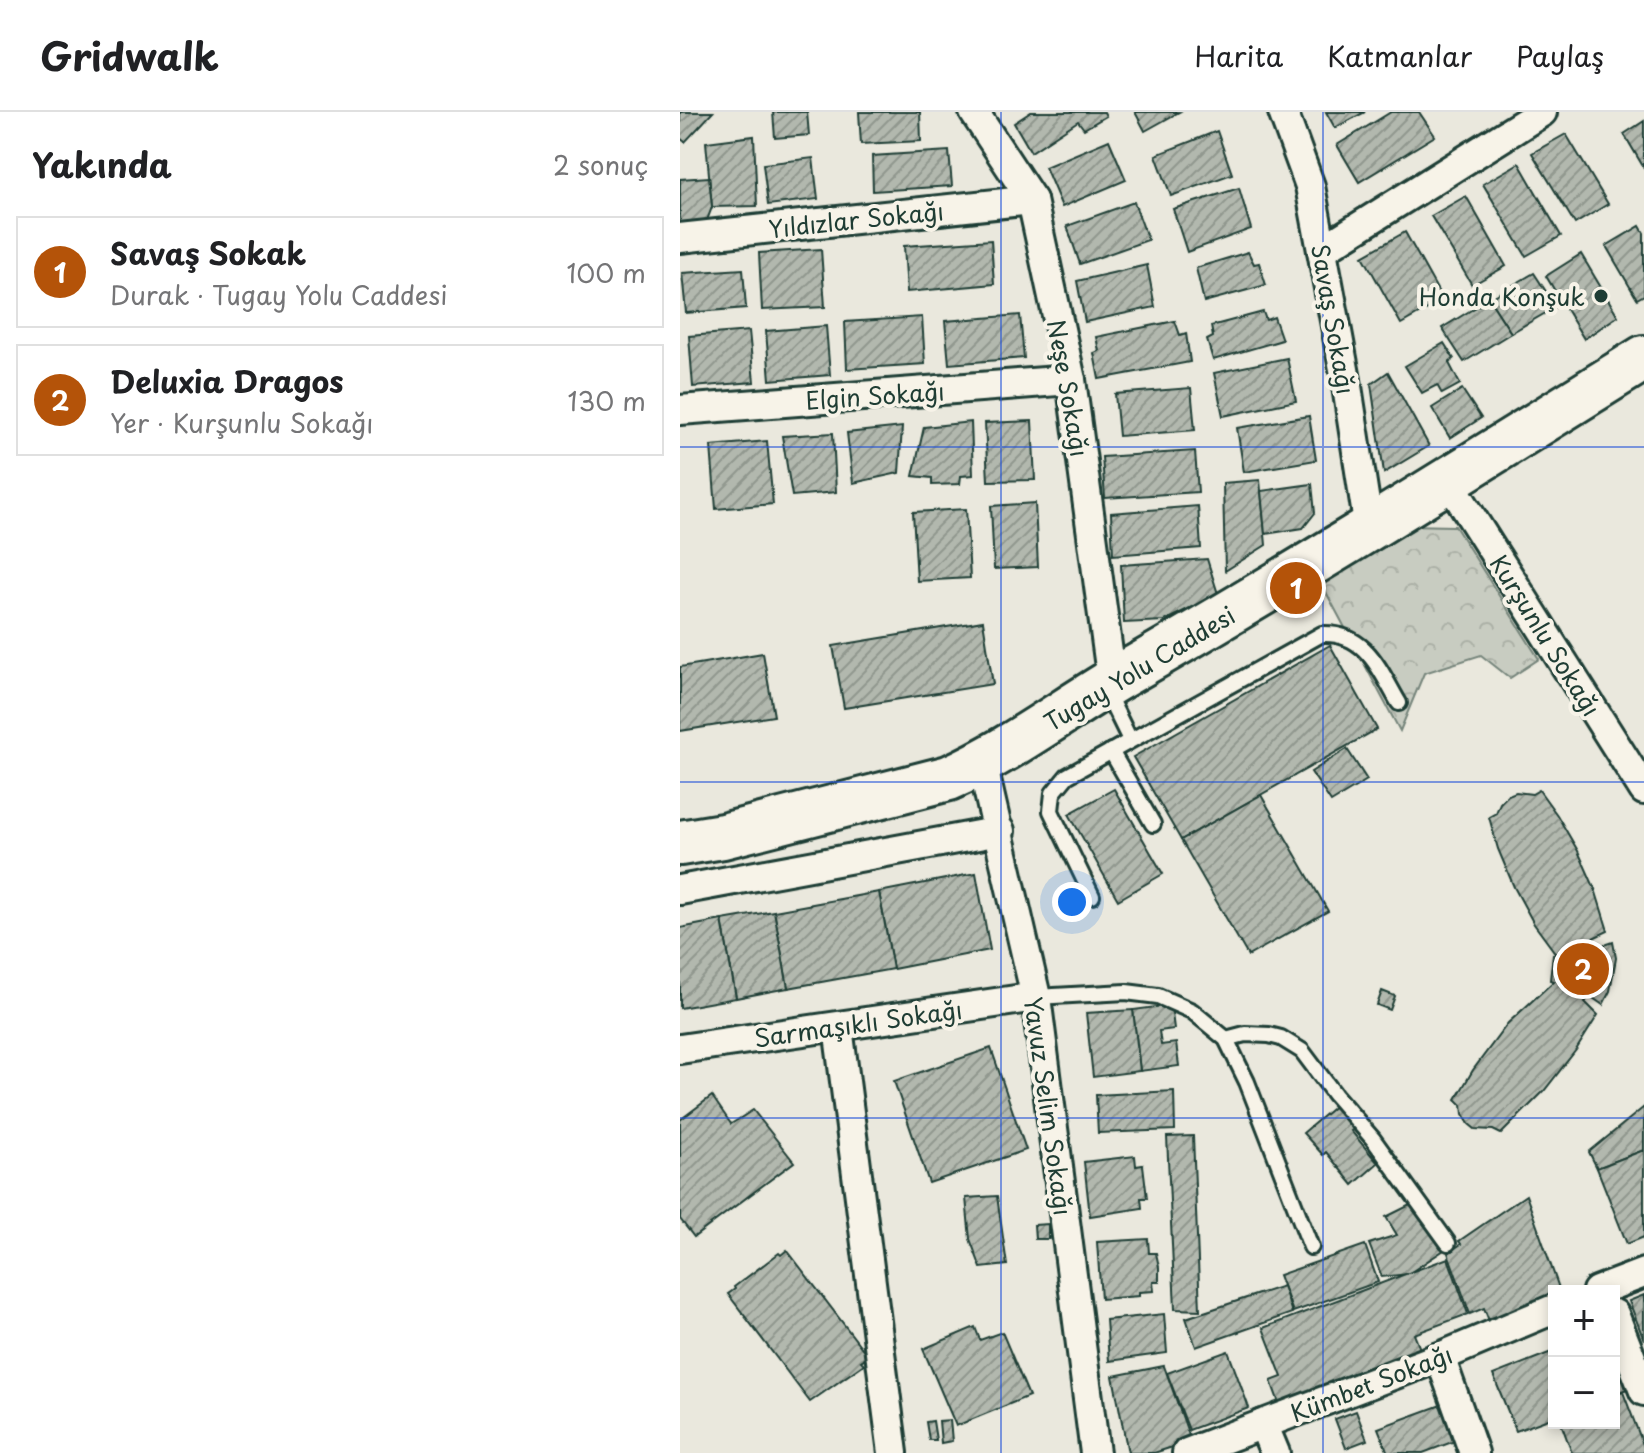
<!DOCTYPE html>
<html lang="tr">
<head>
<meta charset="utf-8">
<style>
  :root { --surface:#fff; --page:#f6f6f6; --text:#202124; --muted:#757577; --line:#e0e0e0; --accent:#b45309 }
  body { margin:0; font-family:"Playpen Sans",sans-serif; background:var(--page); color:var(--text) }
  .controls { position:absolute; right:24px; bottom:24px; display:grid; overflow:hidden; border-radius:0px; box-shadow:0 4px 12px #0003 }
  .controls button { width:72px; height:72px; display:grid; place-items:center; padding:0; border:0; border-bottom:2px solid var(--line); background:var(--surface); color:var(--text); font:40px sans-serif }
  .you { position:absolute; left:392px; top:790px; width:28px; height:28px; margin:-20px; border:6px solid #fff; border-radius:50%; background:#1a73e8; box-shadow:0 0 0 12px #1a73e833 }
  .badge { display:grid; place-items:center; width:52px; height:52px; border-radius:50%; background:var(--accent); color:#fff; font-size:26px; font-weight:700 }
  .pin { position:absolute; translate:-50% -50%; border:4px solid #fff; box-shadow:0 2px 8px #0006 }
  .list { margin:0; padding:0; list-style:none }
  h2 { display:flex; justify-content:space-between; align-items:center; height:104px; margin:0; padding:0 32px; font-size:34px }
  h2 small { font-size:26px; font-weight:400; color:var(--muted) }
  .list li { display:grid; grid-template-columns:52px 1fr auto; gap:24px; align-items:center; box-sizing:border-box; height:112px; margin:0 16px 16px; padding:0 16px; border:2px solid var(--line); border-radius:0px }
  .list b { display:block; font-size:30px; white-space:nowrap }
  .list p { margin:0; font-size:26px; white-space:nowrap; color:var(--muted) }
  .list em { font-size:26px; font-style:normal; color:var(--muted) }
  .map { position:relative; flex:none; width:964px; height:1341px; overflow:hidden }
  header { display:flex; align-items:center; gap:48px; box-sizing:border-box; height:112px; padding:0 40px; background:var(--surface); border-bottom:2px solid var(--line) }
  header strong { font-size:38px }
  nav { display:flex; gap:44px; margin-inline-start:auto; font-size:28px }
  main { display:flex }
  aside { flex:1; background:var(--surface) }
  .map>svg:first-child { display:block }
  .park { fill:url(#park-crowns); stroke:#74847a; stroke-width:2 }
  .building { fill:url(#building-hatch); stroke:#1f3d34; stroke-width:2 }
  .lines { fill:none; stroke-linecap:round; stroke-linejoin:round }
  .service-casing { stroke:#1f3d34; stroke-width:20 }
  .minor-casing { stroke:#1f3d34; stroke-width:34 }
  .primary-casing { stroke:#1f3d34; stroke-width:50 }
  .service { stroke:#f7f3e8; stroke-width:14 }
  .minor { stroke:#f7f3e8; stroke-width:28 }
  .primary { stroke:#f7f3e8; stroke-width:44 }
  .grid { fill:none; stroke:#1d4ed8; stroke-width:2; stroke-opacity:0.55 }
  .poi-dot { fill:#1f3d34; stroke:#f7f3e8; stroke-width:3 }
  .labels { text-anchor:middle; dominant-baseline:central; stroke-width:8; stroke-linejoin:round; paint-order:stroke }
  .street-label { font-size:24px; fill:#1f3d34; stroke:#f7f3e8 }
  .poi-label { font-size:24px; fill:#1f3d34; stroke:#f7f3e8; text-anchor:end }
</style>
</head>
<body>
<header>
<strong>Gridwalk</strong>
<nav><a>Harita</a><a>Katmanlar</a><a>Paylaş</a></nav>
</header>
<main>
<aside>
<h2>Yakında<small>2 sonuç</small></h2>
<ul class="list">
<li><span class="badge">1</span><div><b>Savaş Sokak</b><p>Durak · Tugay Yolu Caddesi</p></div><em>100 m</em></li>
<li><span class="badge">2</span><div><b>Deluxia Dragos</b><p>Yer · Kurşunlu Sokağı</p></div><em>130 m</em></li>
</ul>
</aside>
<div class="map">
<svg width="964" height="1341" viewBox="0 0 964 1341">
  <defs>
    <pattern id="park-crowns" width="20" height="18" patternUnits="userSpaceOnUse" patternTransform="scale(2)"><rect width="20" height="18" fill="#c8ccc1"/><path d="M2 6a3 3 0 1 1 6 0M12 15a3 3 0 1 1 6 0" fill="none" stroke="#abb0a6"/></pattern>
    <pattern id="building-hatch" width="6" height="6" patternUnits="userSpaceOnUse" patternTransform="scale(2)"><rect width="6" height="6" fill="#b2b8ae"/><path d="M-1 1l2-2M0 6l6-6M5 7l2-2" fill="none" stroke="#90978e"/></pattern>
  </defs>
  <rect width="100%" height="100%" fill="#eae8dd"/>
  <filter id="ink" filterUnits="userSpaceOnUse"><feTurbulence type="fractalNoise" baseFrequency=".0125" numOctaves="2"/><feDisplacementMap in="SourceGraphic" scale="16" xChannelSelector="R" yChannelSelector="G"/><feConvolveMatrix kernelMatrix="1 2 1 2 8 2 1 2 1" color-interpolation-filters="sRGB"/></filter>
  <g filter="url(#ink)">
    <polygon class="park" points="725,413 775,414 859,547 830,566 801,543 744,561 720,619 638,465"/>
    <g class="building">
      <polygon points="0,0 33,0 5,30 0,26"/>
      <polygon points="93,0 127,0 129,23 95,26"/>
      <polygon points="179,0 240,0 241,29 181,32"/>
      <polygon points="351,0 424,0 426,4 404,17 398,9 351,40 334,11"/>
      <polygon points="455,0 499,0 465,19"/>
      <polygon points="646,0 685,0 655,16"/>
      <polygon points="711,0 739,0 755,24 679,70 657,33"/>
      <polygon points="964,9 964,56 944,22"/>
      <polygon points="537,19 552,62 491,84 476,43"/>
      <polygon points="886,22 928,92 895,112 852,41"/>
      <polygon points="74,24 77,94 32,95 26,30"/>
      <polygon points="429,28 446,68 382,95 365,55"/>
      <polygon points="269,39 272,74 193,79 192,44"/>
      <polygon points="133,46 138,87 88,93 83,52"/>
      <polygon points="839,51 881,124 846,144 803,72"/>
      <polygon points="29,65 32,95 26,111 0,112 0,67"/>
      <polygon points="559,76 571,117 507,140 493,97"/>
      <polygon points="786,84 826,154 792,173 751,104"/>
      <polygon points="454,90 468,128 400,152 387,114"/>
      <polygon points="960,114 964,121 964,183 957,187 926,134"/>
      <polygon points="725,120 763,188 721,212 683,144"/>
      <polygon points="311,128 314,172 227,180 224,134"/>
      <polygon points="141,137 145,195 82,198 79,141"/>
      <polygon points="568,140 574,152 579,151 586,173 524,190 516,156"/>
      <polygon points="901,142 938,204 904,227 866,164"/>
      <polygon points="467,153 475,195 405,210 397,169"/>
      <polygon points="63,157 66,196 6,201 2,161"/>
      <polygon points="854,161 876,195 831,221 809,187"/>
      <polygon points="809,187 831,221 784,250 762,216"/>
      <polygon points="583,200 586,208 594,205 602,228 533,248 527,228 533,225 531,214"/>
      <polygon points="340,203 344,246 269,252 265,209"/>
      <polygon points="242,205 245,252 167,257 165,210"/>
      <polygon points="495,209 500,223 506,221 510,250 419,267 414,241 419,239 416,225"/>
      <polygon points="146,214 150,263 90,268 86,219"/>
      <polygon points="69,219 74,270 13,275 9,224"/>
      <polygon points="764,231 774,247 769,251 780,272 762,282 757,273 742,281 725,254"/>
      <polygon points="607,246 616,289 543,304 534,261"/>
      <polygon points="708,260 749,334 704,361 691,272"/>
      <polygon points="511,276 515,318 439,324 435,282"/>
      <polygon points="782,277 801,306 770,326 752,296"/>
      <polygon points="629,304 636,348 564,360 557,316"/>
      <polygon points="352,309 355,368 308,369 305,311"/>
      <polygon points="291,310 293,363 281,364 280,372 252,373 252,366 233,364 244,315"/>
      <polygon points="222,315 219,361 173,371 167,321"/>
      <polygon points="153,321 156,380 112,384 102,324"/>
      <polygon points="87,329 93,392 36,397 31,334"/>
      <polygon points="515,339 518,380 425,386 422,345"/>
      <polygon points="580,368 586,433 545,459 543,371"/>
      <polygon points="632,372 635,401 623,416 585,422 581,379"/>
      <polygon points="355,391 358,455 314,457 311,394"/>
      <polygon points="518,394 521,436 433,443 431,401"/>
      <polygon points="286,397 290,466 237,469 233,400"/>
      <polygon points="527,447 538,482 484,509 444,511 441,453"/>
      <polygon points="303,509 313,572 164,596 153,534"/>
      <polygon points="650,533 697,617 501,728 453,645"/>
      <polygon points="83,541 94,604 0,619 0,555"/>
      <polygon points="667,637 687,668 651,690 631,660"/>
      <polygon points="434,677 483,762 438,788 389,702"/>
      <polygon points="859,678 877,703 898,739 915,777 928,819 911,827 916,836 933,830 936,846 930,879 923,893 910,884 905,890 918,903 896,938 864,979 821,1022 813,1018 795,1017 789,1012 783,1002 782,993 776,987 793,958 828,911 874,869 870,868 873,842 876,842 854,812 834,775 818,737 809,705 816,701 820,691 828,683 836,680 852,682"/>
      <polygon points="581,683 648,799 568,844 501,728"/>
      <polygon points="296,761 310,838 213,857 199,780"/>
      <polygon points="199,780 213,857 108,876 94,799"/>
      <polygon points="94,799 108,876 56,886 42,808"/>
      <polygon points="42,808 56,886 0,896 0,816"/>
      <polygon points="702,879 715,884 710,898 697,893"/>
      <polygon points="491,893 494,917 479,919 481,933 496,931 499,954 460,959 453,898"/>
      <polygon points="453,898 460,959 413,965 406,901"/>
      <polygon points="311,936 346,1038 249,1071 214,969"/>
      <polygon points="494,979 495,1018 418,1021 416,983"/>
      <polygon points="32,984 51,1012 73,998 114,1050 14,1125 0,1107 0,1008"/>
      <polygon points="656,993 676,1015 671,1019 698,1051 673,1073 646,1040 643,1043 623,1021"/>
      <polygon points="964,995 964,1038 917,1056 909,1040"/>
      <polygon points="513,1024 520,1198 495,1197 487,1025"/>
      <polygon points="964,1038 964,1125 947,1132 917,1056"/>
      <polygon points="455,1044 456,1054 463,1053 467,1086 461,1086 462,1096 410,1104 404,1050"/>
      <polygon points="846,1083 880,1179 874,1179 874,1189 811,1214 804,1196 790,1202 768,1141 781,1132 779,1129"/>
      <polygon points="317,1084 327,1153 301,1156 290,1127 286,1086"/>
      <polygon points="732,1092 764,1138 728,1162 702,1165 689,1132 717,1123 706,1105"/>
      <polygon points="368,1112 368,1127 355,1127 354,1113"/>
      <polygon points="468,1127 469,1141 476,1141 479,1155 479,1170 473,1170 474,1179 459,1180 459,1184 421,1187 417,1130"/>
      <polygon points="685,1133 698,1170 613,1200 599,1163"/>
      <polygon points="107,1138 188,1244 181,1249 184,1252 130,1290 48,1182 55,1177 54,1175 99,1141 101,1143"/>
      <polygon points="768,1146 788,1202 734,1222 740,1237 599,1291 591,1269 602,1265 583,1216"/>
      <polygon points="603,1174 612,1201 516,1235 506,1206"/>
      <polygon points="964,1183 964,1228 949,1189"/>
      <polygon points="484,1202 487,1241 429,1249 426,1208"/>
      <polygon points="295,1215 300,1228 322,1220 349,1284 276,1314 243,1237"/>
      <polygon points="548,1239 569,1296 509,1318 487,1261"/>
      <polygon points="874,1239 874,1305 836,1319 813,1263"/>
      <polygon points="934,1243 947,1277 934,1282"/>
      <polygon points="484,1254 511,1329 474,1341 448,1341 433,1264"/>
      <polygon points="943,1280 964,1335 964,1341 892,1341 881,1311 934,1311 934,1283"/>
      <polygon points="761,1293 775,1329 743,1341 708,1341 698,1316"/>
      <polygon points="676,1299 687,1328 666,1336 655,1307"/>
      <polygon points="270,1308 272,1329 261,1331 259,1309"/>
      <polygon points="253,1309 256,1328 249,1328 246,1310"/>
    </g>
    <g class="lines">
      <g class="service-casing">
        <g id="service">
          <polyline points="426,579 450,628"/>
          <polyline points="431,639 473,712"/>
          <path d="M412,784L371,699L373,681L387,664L642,522C686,520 699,557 719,591"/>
          <polyline points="356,885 446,880 478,884 512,899 546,927 567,970 631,1135"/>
          <polyline points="546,927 565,922 589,923 601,926 622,939 655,983 693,1027 768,1131"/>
        </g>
      </g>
      <g class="minor-casing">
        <g id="minor">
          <polyline points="294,0 352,88 391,268 432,570"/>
          <polyline points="603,0 630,74 666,268 689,417"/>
          <polyline points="0,126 352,88"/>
          <polyline points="642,138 862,0"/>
          <polyline points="0,298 391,268"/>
          <polyline points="768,368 964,678"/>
          <polyline points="302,651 356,885 415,1341"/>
          <polyline points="0,778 320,719"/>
          <polyline points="158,915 213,1341"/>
          <polyline points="0,937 356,885"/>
          <polyline points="917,1179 964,1161"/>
          <polyline points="934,1202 964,1279"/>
          <polyline points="760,1245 794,1341"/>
          <polyline points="583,1312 595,1341"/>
          <polyline points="507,1341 760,1245 874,1197"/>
        </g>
      </g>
      <g class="primary-casing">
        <path id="primary" d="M0,731L43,724L269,666C332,638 387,595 446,561C622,460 792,353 964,246"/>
      </g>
      <use href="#service" class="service"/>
      <use href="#minor" class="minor"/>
      <use href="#primary" class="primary"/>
    </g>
  </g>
  <path class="grid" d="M321,0V1341M643,0V1341M0,335H964M0,670H964M0,1006H964"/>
  <circle class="poi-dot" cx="921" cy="184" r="8"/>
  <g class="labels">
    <g class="street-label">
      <text transform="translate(176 107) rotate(-6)">Yıldızlar Sokağı</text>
      <text transform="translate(654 207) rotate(80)">Savaş Sokağı</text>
      <text transform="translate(389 276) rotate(80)">Neşe Sokağı</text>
      <text transform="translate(195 283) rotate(-4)">Elgin Sokağı</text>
      <text transform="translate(866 523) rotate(58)">Kurşunlu Sokağı</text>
      <text transform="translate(459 556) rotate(-31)">Tugay Yolu Caddesi</text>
      <text transform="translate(178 911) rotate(-8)">Sarmaşıklı Sokağı</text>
      <text transform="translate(369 994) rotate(82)">Yavuz Selim Sokağı</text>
      <text transform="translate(691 1271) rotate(-21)">Kümbet Sokağı</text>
    </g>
    <g class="poi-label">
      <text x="905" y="184">Honda Konşuk</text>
    </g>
  </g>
</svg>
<div class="controls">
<button>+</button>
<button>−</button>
</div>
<div class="you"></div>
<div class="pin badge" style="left:616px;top:476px">1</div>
<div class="pin badge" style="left:903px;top:857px">2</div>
</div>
</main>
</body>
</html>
